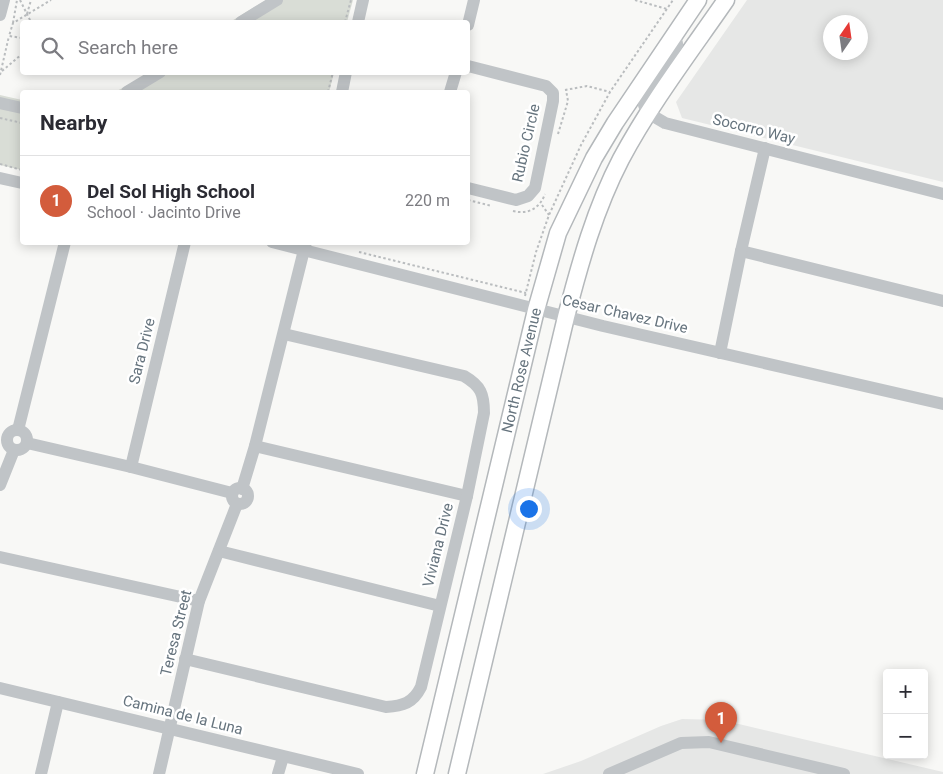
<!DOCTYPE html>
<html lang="en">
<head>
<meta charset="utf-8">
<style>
  :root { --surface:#fff; --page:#f7f7f7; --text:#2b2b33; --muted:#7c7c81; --line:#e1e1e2; --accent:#d35c3c }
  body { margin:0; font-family:Roboto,sans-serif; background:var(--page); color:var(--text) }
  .controls { position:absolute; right:15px; bottom:15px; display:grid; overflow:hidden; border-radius:5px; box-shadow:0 2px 12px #0003 }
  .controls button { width:45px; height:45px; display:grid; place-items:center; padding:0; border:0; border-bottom:1px solid var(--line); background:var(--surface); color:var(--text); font:25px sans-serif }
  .compass { position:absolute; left:823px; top:15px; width:45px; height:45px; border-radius:50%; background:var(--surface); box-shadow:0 2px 12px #0003; rotate:13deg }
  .you { position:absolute; left:528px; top:508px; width:18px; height:18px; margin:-12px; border:4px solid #fff; border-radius:50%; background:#1a73e8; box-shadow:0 0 0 8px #1a73e833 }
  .badge { display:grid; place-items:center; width:32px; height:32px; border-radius:50%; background:var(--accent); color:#fff; font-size:16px; font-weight:700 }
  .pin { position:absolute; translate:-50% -41px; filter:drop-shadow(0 1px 2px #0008) }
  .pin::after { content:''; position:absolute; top:26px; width:18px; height:15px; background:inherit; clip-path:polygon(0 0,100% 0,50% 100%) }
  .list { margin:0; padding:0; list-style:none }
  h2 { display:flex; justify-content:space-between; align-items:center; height:65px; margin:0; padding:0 20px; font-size:21px }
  h2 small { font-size:16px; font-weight:400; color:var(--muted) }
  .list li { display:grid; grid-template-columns:32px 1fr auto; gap:15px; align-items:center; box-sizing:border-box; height:90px; padding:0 20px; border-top:1px solid var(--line) }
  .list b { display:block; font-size:19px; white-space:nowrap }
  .list p { margin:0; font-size:16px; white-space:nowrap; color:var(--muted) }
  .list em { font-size:16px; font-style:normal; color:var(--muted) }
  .icon { flex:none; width:28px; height:28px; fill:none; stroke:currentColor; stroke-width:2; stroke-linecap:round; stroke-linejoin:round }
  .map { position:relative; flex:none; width:943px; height:774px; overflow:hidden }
  .search { position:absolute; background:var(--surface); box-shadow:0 2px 12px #0003; left:20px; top:20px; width:450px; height:55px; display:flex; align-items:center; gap:12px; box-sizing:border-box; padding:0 18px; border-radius:5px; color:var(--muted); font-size:19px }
  .panel { position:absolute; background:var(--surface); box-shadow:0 2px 12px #0003; left:20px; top:90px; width:450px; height:155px; border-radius:5px }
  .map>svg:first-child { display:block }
  .built { fill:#e6e7e6; fill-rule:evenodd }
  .green { fill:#d9ddd6 }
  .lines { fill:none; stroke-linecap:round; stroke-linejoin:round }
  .major-casing { stroke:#b4b8bb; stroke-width:19 }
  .path { stroke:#babdbf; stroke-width:2; stroke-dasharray:2.5 2.5; stroke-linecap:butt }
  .minor { stroke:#c0c4c7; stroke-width:12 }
  .major { stroke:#fff; stroke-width:16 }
  .labels { text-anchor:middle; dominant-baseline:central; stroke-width:5; stroke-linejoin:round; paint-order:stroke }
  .street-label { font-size:15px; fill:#66747e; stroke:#fff }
</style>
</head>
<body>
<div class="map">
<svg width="943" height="774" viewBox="0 0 943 774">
  <rect width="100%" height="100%" fill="#f8f8f6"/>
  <g class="built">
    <path d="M747,0H943V182L682,118L676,102ZM830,22H860V52H830Z"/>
    <polygon points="682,719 722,720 943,772 943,774 543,774 581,761 661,726"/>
  </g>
  <g class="green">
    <polygon points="266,0 353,0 347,22 230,22"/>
    <polygon points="150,73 334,73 329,92 115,92"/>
    <polygon points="0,95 22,100 22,170 0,165"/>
  </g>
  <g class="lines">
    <g class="major-casing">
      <g id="major">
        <path id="s1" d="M425,774L536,310L558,233L594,158L615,123L698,0"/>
        <path d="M457,774L566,317C580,263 595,209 621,159C651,103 690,52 726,0"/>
      </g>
    </g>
    <g class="path">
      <polyline points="20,0 31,22"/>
      <polyline points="635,0 667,9"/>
      <polyline points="27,14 31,0"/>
      <polyline points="345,22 351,0"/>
      <polyline points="13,23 17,0"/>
      <polyline points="22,38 9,36 13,23 51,0"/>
      <polyline points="2,71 22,54"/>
      <polyline points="0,75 9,36"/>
      <polyline points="565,90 587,86 610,92"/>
      <polyline points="328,92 333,72"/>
      <polyline points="0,118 22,123"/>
      <polyline points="558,134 568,101 566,90"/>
      <polyline points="0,164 22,170"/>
      <polyline points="468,200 492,206"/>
      <polyline points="542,205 549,215"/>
      <path d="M513,211C528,215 540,208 545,194"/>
      <polyline points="359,252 526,293"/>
      <polyline points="525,296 536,252 549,215 581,145 610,92 673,0"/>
    </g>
    <g class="minor">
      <polyline points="0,15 4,0"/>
      <polyline points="241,22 277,0"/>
      <polyline points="358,22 363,0"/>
      <polyline points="468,25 474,0"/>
      <polyline points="677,43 677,45 649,89 644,105 648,113 665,123 943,194"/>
      <polyline points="468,66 546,86 553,93 553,101 535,188 528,196 516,200 468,188"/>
      <polyline points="127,92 160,72"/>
      <polyline points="342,92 346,72"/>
      <polyline points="450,92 456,72"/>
      <polyline points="0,103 22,108"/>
      <polyline points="0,178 22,183"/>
      <polyline points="272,242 603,326 943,404"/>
      <polyline points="741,251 943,301"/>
      <polyline points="720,353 741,251 765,148"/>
      <polyline points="18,430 65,242"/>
      <circle cx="17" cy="440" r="10"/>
      <polyline points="27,443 131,467 232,493"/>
      <polyline points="255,446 467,496"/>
      <polyline points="131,467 185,242"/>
      <polyline points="0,485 14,450"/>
      <circle cx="240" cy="496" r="8"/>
      <polyline points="242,489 255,446 306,242"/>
      <polyline points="219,551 440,606"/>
      <polyline points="0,557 199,601"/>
      <path d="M185,659L386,707C403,706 413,703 421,687L467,496L484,413C484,394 481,386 464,376L284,334"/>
      <polyline points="0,688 358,774"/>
      <polyline points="41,774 58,702"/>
      <polyline points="159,774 199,601 237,504"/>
      <polyline points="278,774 283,757"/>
      <polyline points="609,774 681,743 709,742 844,774"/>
    </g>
    <use href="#major" class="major"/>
  </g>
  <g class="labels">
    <g class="street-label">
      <text transform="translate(754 129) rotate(14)">Socorro Way</text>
      <text transform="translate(526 143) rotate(-77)">Rubio Circle</text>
      <text transform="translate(625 314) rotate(13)">Cesar Chavez Drive</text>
      <text transform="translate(142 351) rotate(-76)">Sara Drive</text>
      <text stroke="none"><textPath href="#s1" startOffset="415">North Rose Avenue</textPath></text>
      <text transform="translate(438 545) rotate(-76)">Viviana Drive</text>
      <text transform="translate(176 633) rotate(-76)">Teresa Street</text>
      <text transform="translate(183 715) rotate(14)">Camina de la Luna</text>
    </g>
  </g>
</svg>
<div class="controls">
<button>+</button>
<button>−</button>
</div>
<svg class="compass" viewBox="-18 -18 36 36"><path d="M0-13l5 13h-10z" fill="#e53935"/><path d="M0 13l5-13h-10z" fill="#7c7c81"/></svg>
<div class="you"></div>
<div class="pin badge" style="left:721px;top:743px">1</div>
<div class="search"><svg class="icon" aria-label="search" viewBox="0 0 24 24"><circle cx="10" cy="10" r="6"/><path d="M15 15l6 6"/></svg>Search here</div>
<section class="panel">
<h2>Nearby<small></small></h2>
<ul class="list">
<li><span class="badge">1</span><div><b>Del Sol High School</b><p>School · Jacinto Drive</p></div><em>220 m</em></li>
</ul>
</section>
</div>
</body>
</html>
